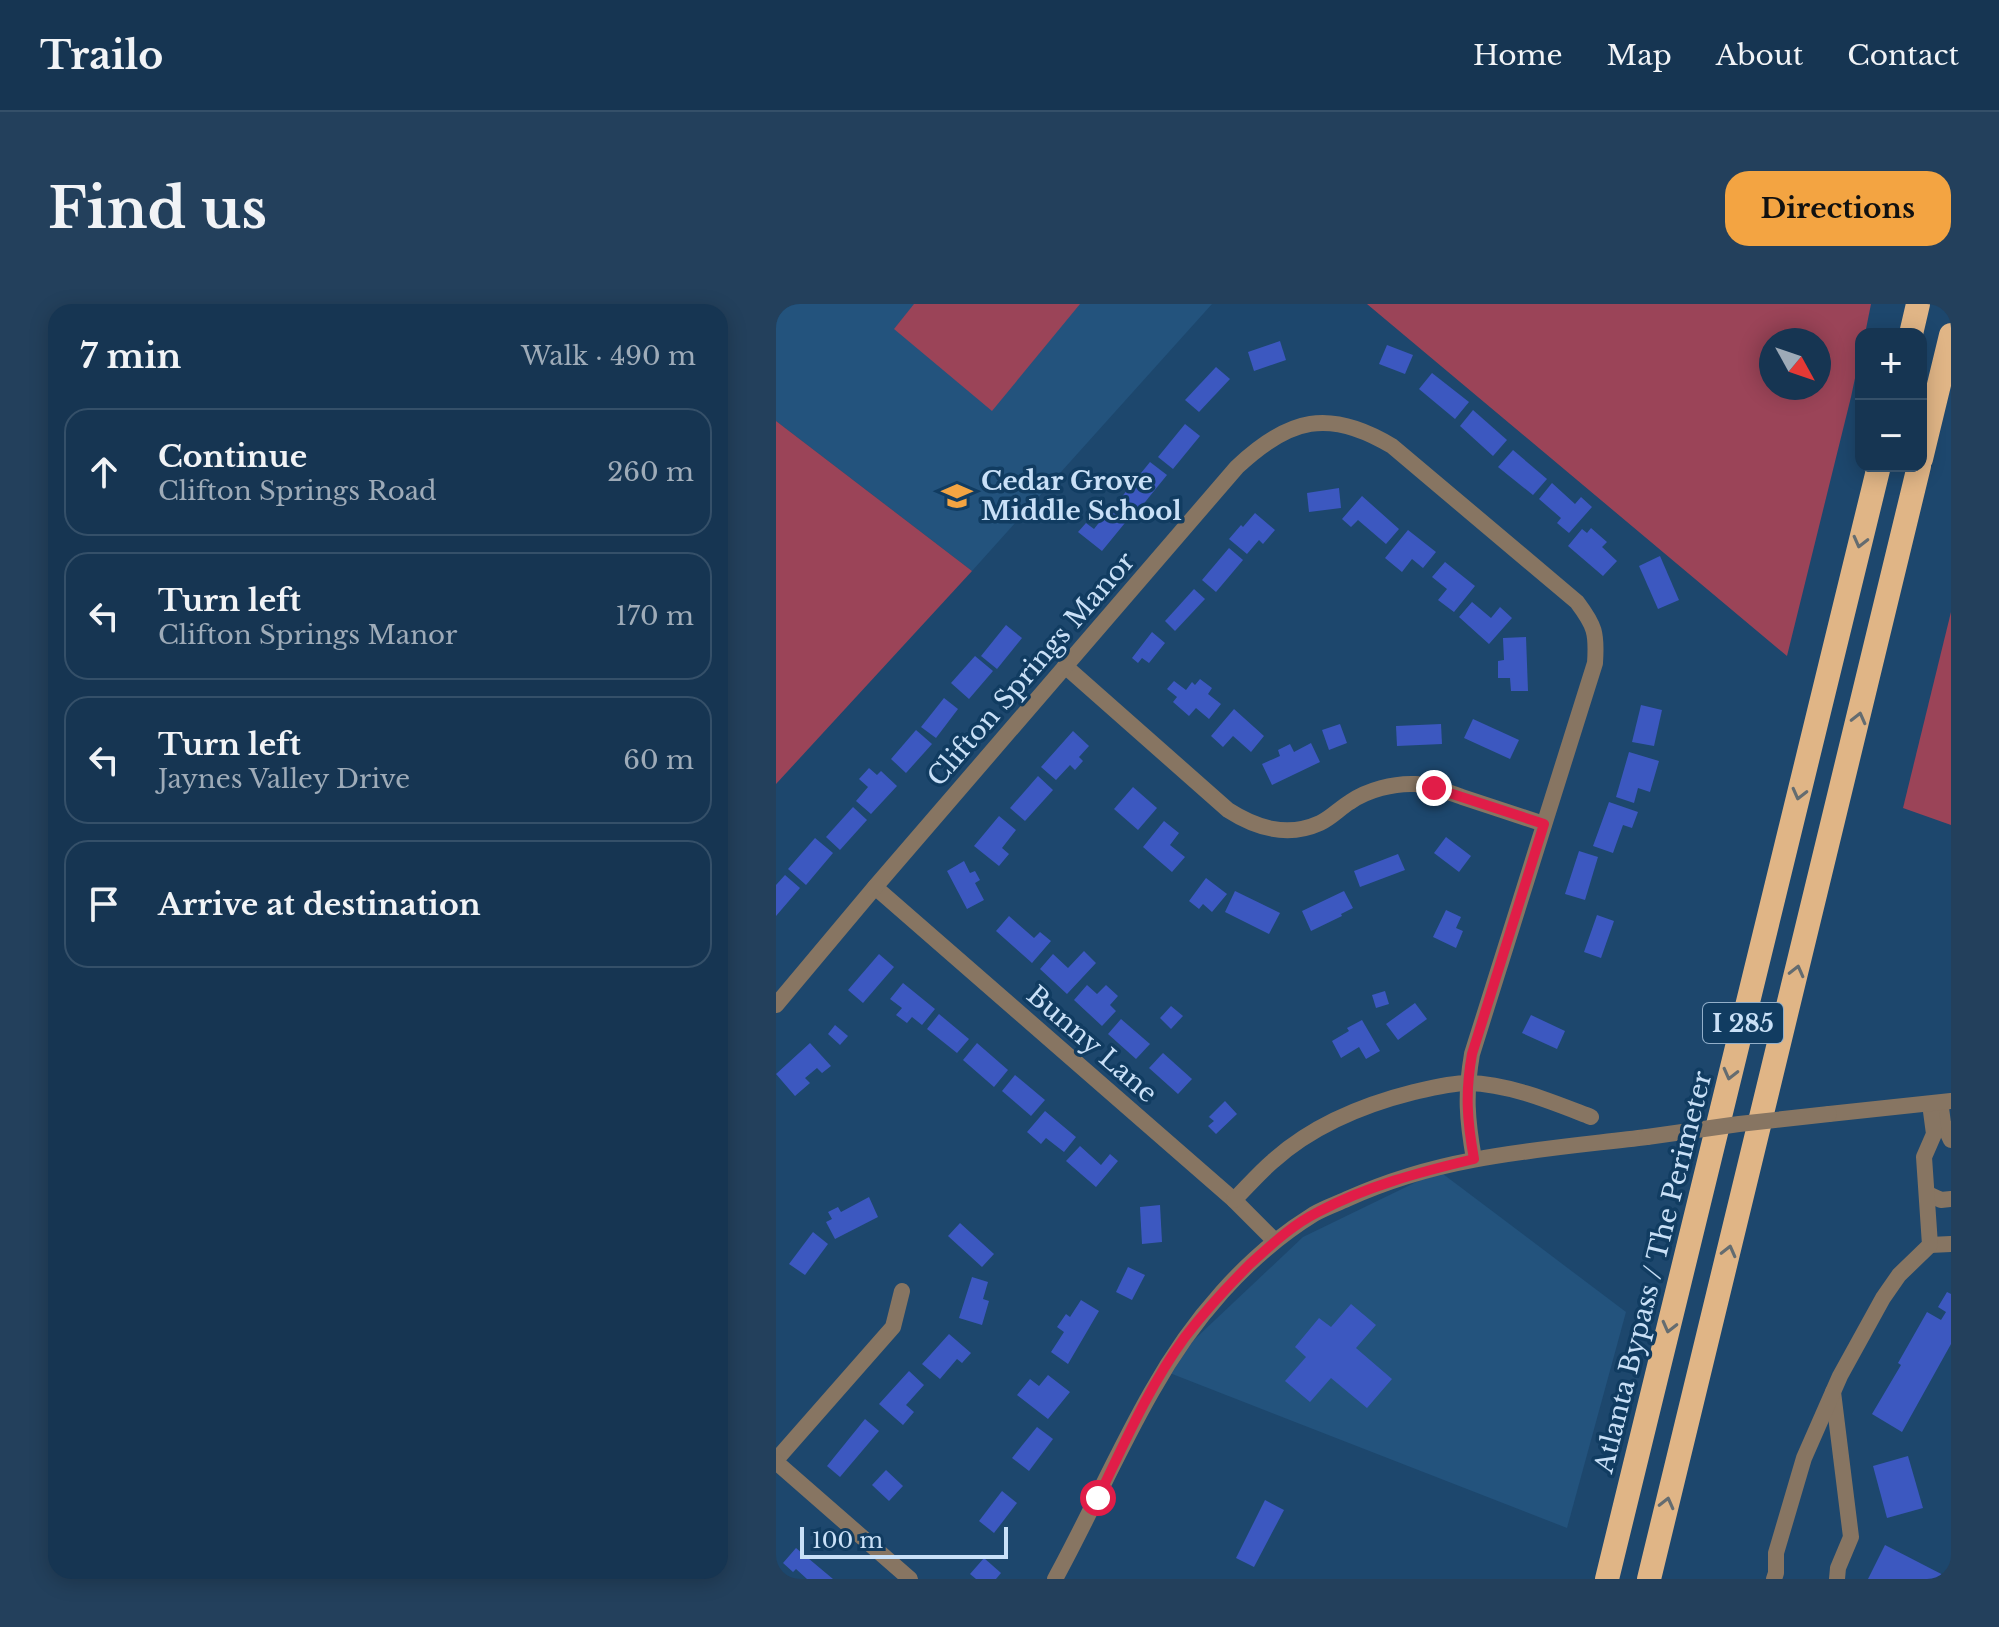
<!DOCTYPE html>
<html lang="en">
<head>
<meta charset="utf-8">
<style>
  :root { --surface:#163552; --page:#23405c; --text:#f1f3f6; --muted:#9eabb8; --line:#355069; --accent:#f3a442 }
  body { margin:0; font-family:"Libre Baskerville",serif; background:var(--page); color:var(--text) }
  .controls { position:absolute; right:24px; top:24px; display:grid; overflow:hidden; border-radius:16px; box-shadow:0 4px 20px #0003 }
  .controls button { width:72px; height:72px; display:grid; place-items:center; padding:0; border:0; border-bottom:2px solid var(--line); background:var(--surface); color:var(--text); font:40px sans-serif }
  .compass { position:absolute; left:983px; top:24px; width:72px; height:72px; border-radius:50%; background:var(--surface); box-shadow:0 4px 20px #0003; rotate:130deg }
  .scale { position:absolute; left:24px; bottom:20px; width:208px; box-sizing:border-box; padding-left:8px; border:4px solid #c9e0f7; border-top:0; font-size:22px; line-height:28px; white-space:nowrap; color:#c9e0f7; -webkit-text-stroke:6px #113c61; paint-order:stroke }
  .stop { position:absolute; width:24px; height:24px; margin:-18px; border:6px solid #e11d48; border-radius:50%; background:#fff }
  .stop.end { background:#e11d48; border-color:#fff; box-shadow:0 2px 8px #0008 }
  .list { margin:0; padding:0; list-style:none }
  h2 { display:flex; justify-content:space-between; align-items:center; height:104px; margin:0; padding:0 32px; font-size:34px }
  h2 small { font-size:26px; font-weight:400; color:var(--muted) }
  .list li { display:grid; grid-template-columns:52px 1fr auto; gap:24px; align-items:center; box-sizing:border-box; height:128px; margin:0 16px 16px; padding:0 16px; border:2px solid var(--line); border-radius:24px }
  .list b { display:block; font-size:30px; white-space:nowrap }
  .list p { margin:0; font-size:26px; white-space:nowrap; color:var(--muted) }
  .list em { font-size:26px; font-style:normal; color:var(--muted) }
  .icon { flex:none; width:44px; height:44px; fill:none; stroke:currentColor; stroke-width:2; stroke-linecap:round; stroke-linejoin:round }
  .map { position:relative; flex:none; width:1175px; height:1275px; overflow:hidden; border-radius:24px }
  header { display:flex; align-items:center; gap:48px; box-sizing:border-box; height:112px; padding:0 40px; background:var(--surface); border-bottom:2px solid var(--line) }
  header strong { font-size:38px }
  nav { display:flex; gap:44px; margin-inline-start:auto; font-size:28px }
  .intro { display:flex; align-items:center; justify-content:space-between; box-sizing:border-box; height:192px; padding:0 48px }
  h1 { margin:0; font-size:56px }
  .button { padding:20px 36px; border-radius:24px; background:var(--accent); color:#111; font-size:28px; font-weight:700 }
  main { display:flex; gap:48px; padding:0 48px }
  aside { flex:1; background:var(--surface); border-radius:24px; box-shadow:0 4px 20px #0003 }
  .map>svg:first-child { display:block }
  .built { fill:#23537d }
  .green { fill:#9b4458; fill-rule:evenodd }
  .building { fill:#3c58c0 }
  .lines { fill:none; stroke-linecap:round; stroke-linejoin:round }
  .minor { stroke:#877562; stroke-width:16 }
  .tertiary { stroke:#877562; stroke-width:16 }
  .motorway { stroke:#e0b586; stroke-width:24 }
  .tertiary-bridge { stroke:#877562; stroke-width:16 }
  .oneway { stroke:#646c70 }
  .route { stroke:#e11d48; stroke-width:10 }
  .labels { text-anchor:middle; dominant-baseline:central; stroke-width:7; stroke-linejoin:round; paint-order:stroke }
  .shield { fill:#113c61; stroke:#92afca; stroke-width:2 }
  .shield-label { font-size:24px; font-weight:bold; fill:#c9e0f7 }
  .poi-label { font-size:26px; font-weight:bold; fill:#c9e0f7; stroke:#113c61; text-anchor:start }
  .street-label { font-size:26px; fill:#c9e0f7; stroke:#113c61 }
</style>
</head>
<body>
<header>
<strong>Trailo</strong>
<nav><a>Home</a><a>Map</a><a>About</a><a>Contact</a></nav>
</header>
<div class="intro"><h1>Find us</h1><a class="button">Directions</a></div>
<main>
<aside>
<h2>7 min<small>Walk · 490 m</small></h2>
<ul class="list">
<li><svg class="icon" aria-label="ahead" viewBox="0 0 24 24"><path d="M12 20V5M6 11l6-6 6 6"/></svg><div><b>Continue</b><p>Clifton Springs Road</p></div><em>260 m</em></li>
<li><svg class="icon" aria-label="left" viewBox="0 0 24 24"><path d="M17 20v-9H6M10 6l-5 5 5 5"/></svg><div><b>Turn left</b><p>Clifton Springs Manor</p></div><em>170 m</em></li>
<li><svg class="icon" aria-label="left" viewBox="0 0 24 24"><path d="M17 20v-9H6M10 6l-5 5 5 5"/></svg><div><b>Turn left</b><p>Jaynes Valley Drive</p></div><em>60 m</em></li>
<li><svg class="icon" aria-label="arrive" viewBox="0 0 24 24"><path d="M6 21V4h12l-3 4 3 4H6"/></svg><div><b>Arrive at destination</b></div></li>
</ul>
</aside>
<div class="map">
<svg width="1175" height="1275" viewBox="0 0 1175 1275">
  <rect width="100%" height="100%" fill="#1d476d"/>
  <g class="built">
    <polygon points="0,0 436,0 196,267 0,117"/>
    <polygon points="663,867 850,1008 791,1224 386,1066 527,933"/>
  </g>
  <g class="green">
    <polygon points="138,0 304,0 216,107 118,25"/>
    <path d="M591,0H1095L1089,30H1085V46L1075,93L1011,352ZM995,36H1043V84H995Z"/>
    <polygon points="0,117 196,267 0,480"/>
    <polygon points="1175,308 1175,521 1127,504"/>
  </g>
  <g class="building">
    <polygon points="504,37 510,56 478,67 472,48"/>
    <polygon points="611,41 637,51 629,70 603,60"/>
    <polygon points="440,63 454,75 423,108 409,96"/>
    <polygon points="656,69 693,98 679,115 643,85"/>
    <polygon points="697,106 731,136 717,152 684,122"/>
    <polygon points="409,120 424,132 397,165 382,153"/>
    <polygon points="737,146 771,175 757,191 722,163"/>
    <polygon points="374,158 391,171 361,208 344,195"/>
    <polygon points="776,179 799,200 805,193 816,203 793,229 781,219 785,214 763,195"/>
    <polygon points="563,184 565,204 533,208 531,189"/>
    <polygon points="586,192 623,225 610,240 582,216 575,223 566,215"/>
    <polygon points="336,202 353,214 326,247 302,228 310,219 318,225"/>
    <polygon points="479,209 499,226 487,240 483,236 471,250 453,235 465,221 467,223"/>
    <polygon points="815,224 831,238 826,243 841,257 827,272 792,242 806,225 811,229"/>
    <polygon points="632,226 660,248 647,264 636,255 626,268 609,254"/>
    <polygon points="453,244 467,256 440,288 426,276"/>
    <polygon points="884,252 903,296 882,305 863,262"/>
    <polygon points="669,258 699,282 678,308 662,296 671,285 656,273"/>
    <polygon points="418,285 429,295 399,327 389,317"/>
    <polygon points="696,298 715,314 724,303 736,314 713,340 683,313"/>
    <polygon points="230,321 246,334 221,365 205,352"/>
    <polygon points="376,328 389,339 373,359 366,354 362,359 356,354"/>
    <polygon points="750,333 752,387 735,387 734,374 722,374 722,357 728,356 727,334"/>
    <polygon points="199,352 217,367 193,395 175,379"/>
    <polygon points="424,375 436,384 432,390 445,400 433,415 420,404 413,412 397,398 401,393 391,385 398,377 410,386 416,378 419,381"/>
    <polygon points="168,394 182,405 160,434 145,423"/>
    <polygon points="865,401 886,406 878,442 856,438"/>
    <polygon points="458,405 488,432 475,448 457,432 447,443 435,432"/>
    <polygon points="697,415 743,436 734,455 688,434"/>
    <polygon points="564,420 571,439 553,446 546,426"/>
    <polygon points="665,420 666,440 621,442 620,422"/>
    <polygon points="140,426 156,440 130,469 115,455"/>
    <polygon points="297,427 313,442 303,453 307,457 299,466 294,461 280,476 265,463"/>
    <polygon points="535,439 544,458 496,481 486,460 504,452 502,446 514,440 518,448"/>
    <polygon points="853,448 883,457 874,488 862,484 858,499 840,493"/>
    <polygon points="93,464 101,471 105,467 121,482 95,510 80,497 92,483 83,475"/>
    <polygon points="262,472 277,486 249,517 234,504"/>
    <polygon points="357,483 381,504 362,526 338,505"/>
    <polygon points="833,498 862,508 856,524 847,521 837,549 817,542"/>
    <polygon points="77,503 91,516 64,546 50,533"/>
    <polygon points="223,512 240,526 226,544 233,550 223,562 198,542"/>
    <polygon points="388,517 403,529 394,541 409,553 396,568 367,543"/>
    <polygon points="670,533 695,552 683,568 658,549"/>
    <polygon points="39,534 57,549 30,581 12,565"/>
    <polygon points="803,547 822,553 809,596 789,590"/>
    <polygon points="622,550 629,566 584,583 578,567"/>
    <polygon points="188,557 194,569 199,567 204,576 199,579 208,596 191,605 171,567"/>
    <polygon points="9,571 24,584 0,612 0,581"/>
    <polygon points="430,574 451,590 436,608 427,600 423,605 413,597"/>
    <polygon points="459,587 504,609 493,630 449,608"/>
    <polygon points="568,587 577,604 565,610 566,612 535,627 526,607"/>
    <polygon points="670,606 685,613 680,624 687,627 680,644 657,633"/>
    <polygon points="821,611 838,617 825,654 808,648"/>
    <polygon points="233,612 258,634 264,628 275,637 256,659 220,627"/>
    <polygon points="308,647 320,659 291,690 264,665 277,650 292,664"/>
    <polygon points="103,650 118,663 87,699 72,686"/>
    <polygon points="127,679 159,705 146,721 136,713 131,719 120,711 126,704 114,695"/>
    <polygon points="311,681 321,690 330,681 342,692 334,701 340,707 326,722 298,696"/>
    <polygon points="609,687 613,700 600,704 596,691"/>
    <polygon points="639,699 651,715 622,736 610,720"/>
    <polygon points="395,702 407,712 395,725 384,714"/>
    <polygon points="163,710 193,735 181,749 151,725"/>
    <polygon points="755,711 789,727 781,745 746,729"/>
    <polygon points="345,715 374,740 360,755 332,730"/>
    <polygon points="586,716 604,747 590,755 583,743 565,754 556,737 573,727 571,724"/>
    <polygon points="59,721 72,732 64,741 52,730"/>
    <polygon points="34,739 55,762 46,769 41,764 29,774 34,779 19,792 0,770"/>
    <polygon points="201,739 232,766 218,783 187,756"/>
    <polygon points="387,749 416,775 402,790 373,764"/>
    <polygon points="239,771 269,796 255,812 226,787"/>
    <polygon points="449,797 461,810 440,830 432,822 438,817 433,813"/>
    <polygon points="269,807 300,833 288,848 270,834 265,840 251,828"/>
    <polygon points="304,842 325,861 334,850 342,857 320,883 290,857"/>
    <polygon points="93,893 102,913 59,935 50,918 56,915 52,908 62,903 65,908"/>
    <polygon points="384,901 386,938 366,940 364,903"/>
    <polygon points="184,919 218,950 206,963 172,932"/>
    <polygon points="37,928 52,940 29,971 13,960"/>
    <polygon points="352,963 369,971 356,996 340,988"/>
    <polygon points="196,973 212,978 207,995 213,997 206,1021 183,1014"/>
    <polygon points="1171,988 1175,990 1175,1040 1126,1128 1096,1110 1125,1061 1122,1059 1151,1008 1165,1016 1170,1008 1162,1003"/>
    <polygon points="305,996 323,1007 292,1060 275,1048 288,1028 281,1023 290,1010 294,1013"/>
    <polygon points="575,1000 600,1021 580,1044 616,1075 591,1104 555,1074 534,1098 509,1077 530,1053 519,1043 543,1014 555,1023"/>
    <polygon points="173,1030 195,1049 186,1059 181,1055 164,1075 146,1060"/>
    <polygon points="133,1067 148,1081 130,1101 138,1108 127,1121 103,1100"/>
    <polygon points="272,1071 294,1088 272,1115 241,1091 254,1075 263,1082"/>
    <polygon points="89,1115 103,1127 64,1173 51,1162"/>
    <polygon points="261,1123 277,1135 253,1167 236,1154"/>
    <polygon points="1132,1152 1147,1204 1111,1214 1097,1162"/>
    <polygon points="110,1166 127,1182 113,1197 96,1181"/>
    <polygon points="226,1187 241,1199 218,1229 203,1217"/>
    <polygon points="489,1196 508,1206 478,1263 460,1254"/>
    <polygon points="1109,1241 1175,1275 1092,1275"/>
    <polygon points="20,1244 57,1275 31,1275 20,1265 17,1268 7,1259"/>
    <polygon points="208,1254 225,1269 220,1275 200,1275 194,1270"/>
  </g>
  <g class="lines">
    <g class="minor">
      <path d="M289,362L452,506C480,524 511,534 544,519C555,514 564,504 574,498C591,486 618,479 639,480C655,481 671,488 686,493C713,502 741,511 768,520"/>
      <polyline points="99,583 458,896 499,937"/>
      <path d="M0,701L99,583L461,163C513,114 553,104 616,142L801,298C819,322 821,329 819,359L696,750C689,791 691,815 698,855"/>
      <polyline points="1165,804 1167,819 1175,836"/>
      <polyline points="1152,890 1165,896 1175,895"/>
      <path d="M458,896C471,883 483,869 497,857C537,821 586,801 638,788C655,784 675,779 692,779C734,780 776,798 815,813"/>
      <polyline points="1154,941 1175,940"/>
      <polyline points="1057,1088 1075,1233 1062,1264 1061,1275"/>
      <polyline points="0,1156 117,1023 126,987"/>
      <polyline points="0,1158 134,1275"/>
      <polyline points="998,1275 1000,1269 1000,1249 1028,1154 1064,1072 1107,994 1123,971 1154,941 1148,853 1158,830 1154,800"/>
    </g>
    <g class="tertiary">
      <polyline points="1053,810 1175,797"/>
      <path d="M279,1275C313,1213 341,1148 376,1087C415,1017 470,952 538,910C548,904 560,900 571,895C611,877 654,864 697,856C754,845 814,840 871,833"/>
    </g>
    <g class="motorway">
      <polyline points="1135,30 1142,0"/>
      <polyline points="1145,155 1175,31"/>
      <polyline points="831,1275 1103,162"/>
      <polyline points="873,1275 1143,162"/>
    </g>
    <polyline class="tertiary-bridge" points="871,833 963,820 1053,810"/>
  </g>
  <defs><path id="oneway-chevron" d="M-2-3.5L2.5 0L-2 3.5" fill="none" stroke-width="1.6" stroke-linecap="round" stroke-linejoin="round" transform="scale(2)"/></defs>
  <g class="oneway">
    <use href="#oneway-chevron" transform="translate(1084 238) rotate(104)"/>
    <use href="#oneway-chevron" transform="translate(1083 414) rotate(-76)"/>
    <use href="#oneway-chevron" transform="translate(1023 490) rotate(104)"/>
    <use href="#oneway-chevron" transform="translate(1021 667) rotate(-76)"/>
    <use href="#oneway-chevron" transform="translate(954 770) rotate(104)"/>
    <use href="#oneway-chevron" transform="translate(953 947) rotate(-76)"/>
    <use href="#oneway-chevron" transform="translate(893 1023) rotate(104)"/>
    <use href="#oneway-chevron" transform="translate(891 1199) rotate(-76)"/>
  </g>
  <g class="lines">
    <path class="route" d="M322,1194C348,1140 373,1082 409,1033C429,1007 451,983 474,960C495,941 516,921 542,908C591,882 644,868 698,855C691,816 689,789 696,750L768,520L658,484"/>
  </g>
  <defs>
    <g id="school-bare" transform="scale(2.4)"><path d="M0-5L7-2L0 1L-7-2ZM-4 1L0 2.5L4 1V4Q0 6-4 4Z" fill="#f3a442" stroke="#113c61" stroke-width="2.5" paint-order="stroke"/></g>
  </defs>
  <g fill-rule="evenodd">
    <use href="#school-bare" x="181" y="192"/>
  </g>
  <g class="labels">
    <rect class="shield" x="927" y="699" width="80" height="40" rx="6"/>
    <g class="shield-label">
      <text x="967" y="719">I 285</text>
    </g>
    <g class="poi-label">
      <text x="205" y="177">Cedar Grove<tspan x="205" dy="30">Middle School</tspan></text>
    </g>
    <g class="street-label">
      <text transform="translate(255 365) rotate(-49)">Clifton Springs Manor</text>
      <text transform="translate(316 740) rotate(41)">Bunny Lane</text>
      <text transform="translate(877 968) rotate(-76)">Atlanta Bypass / The Perimeter</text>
    </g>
  </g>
</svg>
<div class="controls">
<button>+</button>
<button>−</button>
</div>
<svg class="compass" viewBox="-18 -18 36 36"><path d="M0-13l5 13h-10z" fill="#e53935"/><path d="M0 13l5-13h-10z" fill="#9eabb8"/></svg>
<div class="scale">100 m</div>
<div class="stop" style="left:322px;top:1194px"></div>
<div class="stop end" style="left:658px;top:484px"></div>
</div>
</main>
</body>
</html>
